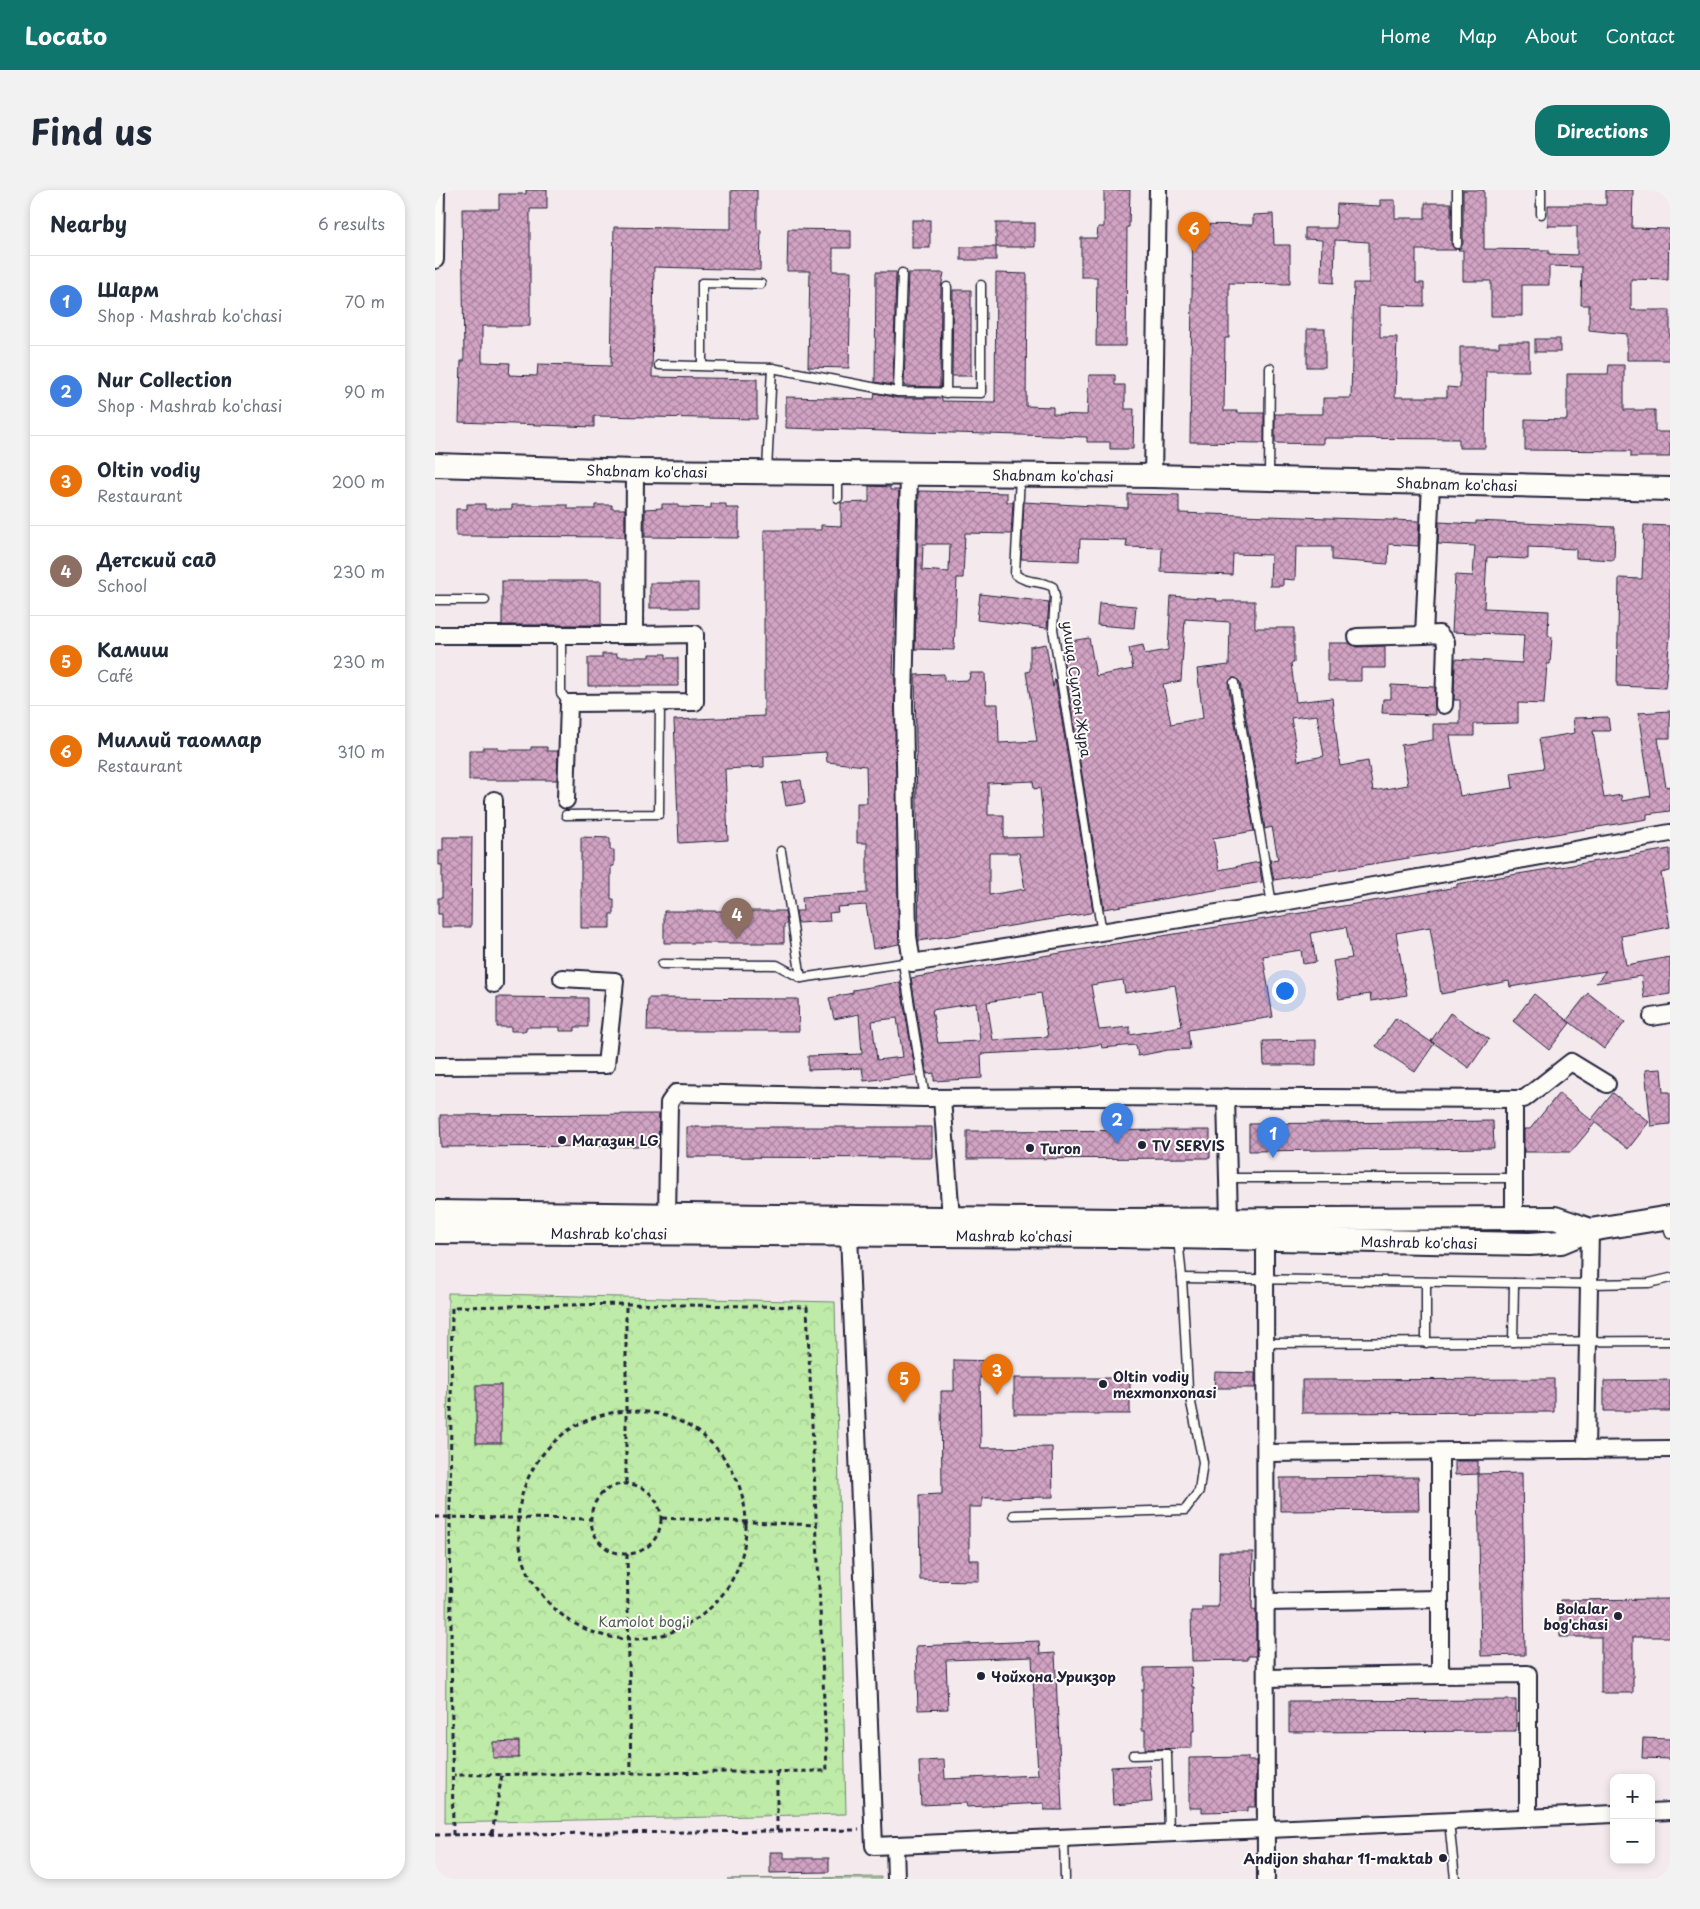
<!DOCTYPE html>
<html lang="en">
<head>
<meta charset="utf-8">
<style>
  :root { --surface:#fff; --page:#f2f2f3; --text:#1f2937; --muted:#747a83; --line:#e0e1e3; --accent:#0f766e }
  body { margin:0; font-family:"Playpen Sans",sans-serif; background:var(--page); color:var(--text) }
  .controls { position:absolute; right:15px; bottom:15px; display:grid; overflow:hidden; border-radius:10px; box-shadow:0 2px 8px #0003 }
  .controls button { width:45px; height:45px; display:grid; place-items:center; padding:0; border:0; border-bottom:1px solid var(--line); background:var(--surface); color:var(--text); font:25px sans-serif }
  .you { position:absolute; left:849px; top:800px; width:18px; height:18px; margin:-12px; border:4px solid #fff; border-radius:50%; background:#1a73e8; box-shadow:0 0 0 8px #1a73e833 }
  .badge { display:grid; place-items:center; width:32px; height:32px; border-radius:50%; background:var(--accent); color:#fff; font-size:16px; font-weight:700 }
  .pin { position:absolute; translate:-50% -41px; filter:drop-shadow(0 1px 2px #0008) }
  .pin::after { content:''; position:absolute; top:26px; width:18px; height:15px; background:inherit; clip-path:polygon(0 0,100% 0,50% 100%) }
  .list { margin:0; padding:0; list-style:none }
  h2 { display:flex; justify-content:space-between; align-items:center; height:65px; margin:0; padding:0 20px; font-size:21px }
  h2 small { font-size:16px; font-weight:400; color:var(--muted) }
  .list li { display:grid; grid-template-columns:32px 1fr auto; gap:15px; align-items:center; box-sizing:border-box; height:90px; padding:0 20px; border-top:1px solid var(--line) }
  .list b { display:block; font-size:19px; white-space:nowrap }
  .list p { margin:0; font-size:16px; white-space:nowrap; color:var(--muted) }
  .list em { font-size:16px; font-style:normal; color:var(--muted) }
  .map { position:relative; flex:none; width:1235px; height:1689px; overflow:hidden; border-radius:20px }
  header { display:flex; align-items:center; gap:30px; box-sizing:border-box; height:70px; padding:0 25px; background:var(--accent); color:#fff }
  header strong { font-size:24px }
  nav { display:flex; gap:28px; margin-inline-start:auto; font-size:18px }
  .intro { display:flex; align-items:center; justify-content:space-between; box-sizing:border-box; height:120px; padding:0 30px }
  h1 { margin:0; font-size:35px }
  .button { padding:12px 22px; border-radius:20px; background:var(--accent); color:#fff; font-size:18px; font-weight:700 }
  main { display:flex; gap:30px; padding:0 30px }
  aside { flex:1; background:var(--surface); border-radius:20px; box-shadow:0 2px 8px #0003 }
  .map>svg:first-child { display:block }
  .grass { fill:#beeba8; stroke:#708672 }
  .park { fill:url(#park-crowns); stroke:#708672 }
  .building { fill:url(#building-cross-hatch); stroke:#22223b; fill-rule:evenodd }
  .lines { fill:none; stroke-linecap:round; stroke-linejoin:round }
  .lane-casing { stroke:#22223b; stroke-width:11 }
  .street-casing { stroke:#22223b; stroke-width:20 }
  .secondary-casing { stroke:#22223b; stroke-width:26 }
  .path { stroke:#22223b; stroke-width:3; stroke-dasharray:5 4; stroke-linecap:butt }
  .lane { stroke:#fdfcf7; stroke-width:8 }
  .street { stroke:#fdfcf7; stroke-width:16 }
  .secondary { stroke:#fdfcf7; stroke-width:22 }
  .poi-dot { fill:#22223b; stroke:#fdfcf7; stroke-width:2 }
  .labels { text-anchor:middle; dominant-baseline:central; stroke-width:4; stroke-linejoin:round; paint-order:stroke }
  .street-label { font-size:14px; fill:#22223b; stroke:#fdfcf7 }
  .poi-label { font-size:14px; font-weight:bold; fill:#22223b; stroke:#fdfcf7; text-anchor:start }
  .park-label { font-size:14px; fill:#515e5c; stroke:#fdfcf7 }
</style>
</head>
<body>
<header>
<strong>Locato</strong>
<nav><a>Home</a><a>Map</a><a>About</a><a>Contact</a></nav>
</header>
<div class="intro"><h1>Find us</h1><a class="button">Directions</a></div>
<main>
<aside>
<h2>Nearby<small>6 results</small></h2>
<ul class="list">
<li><span class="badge" style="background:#3f7fe0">1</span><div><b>Шарм</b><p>Shop · Mashrab ko'chasi</p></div><em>70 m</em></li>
<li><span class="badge" style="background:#3f7fe0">2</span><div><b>Nur Collection</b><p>Shop · Mashrab ko'chasi</p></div><em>90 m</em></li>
<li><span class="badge" style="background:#e8710a">3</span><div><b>Oltin vodiy</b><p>Restaurant</p></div><em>200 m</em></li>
<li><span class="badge" style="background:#8d6e63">4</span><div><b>Детский сад</b><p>School</p></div><em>230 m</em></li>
<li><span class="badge" style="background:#e8710a">5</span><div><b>Камиш</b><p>Café</p></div><em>230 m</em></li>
<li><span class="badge" style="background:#e8710a">6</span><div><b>Миллий таомлар</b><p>Restaurant</p></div><em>310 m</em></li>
</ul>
</aside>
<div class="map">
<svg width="1235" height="1689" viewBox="0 0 1235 1689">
  <defs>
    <pattern id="park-crowns" width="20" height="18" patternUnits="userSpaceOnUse" patternTransform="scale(1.25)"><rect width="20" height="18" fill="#beeba8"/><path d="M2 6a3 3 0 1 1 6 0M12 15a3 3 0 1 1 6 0" fill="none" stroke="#a3c992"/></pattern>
    <pattern id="building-cross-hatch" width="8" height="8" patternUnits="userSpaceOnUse" patternTransform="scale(1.25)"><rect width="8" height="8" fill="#d2a3c3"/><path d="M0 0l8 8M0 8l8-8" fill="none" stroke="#aa84a0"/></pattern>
  </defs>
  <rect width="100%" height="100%" fill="#f4eaed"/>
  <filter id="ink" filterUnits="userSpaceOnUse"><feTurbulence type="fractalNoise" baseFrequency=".02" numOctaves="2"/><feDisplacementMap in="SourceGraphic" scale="10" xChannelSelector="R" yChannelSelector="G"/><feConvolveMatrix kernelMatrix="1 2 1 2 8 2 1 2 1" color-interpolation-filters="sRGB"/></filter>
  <g filter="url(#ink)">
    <polygon class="grass" points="446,1687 446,1689 292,1689"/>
    <polygon class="park" points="13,1103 400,1112 411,1624 10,1633"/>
    <g class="building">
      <polygon points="91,0 112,0 112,19 95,19 95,136 47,136 47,172 75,173 74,185 102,186 103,174 176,176 179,37 296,39 296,0 322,0 322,39 326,40 325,80 219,77 217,187 322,189 322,229 159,226 159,237 24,232 26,171 29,171 27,19 64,19 64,4 91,4"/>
      <polygon points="669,0 695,0 694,37 692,37 691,156 661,156 662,87 646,87 646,48 662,48 663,37 669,37"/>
      <polygon points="1028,0 1049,0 1049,59 1114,60 1114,64 1142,65 1142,36 1113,36 1113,15 1171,15 1171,0 1198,0 1197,38 1234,39 1233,90 1196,89 1196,120 1235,120 1235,170 1192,170 1192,144 1154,140 1154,115 1146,115 1147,77 1114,76 1114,95 1087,95 1087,126 1056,126 1056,91 1028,91 1028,60 1023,60 1028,54"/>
      <polygon points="945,10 960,10 960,28 990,28 990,13 1016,13 1016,54 1021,60 981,60 981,93 989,93 989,116 945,115 945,147 962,147 960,207 1012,207 1012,197 1025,198 1025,157 1064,157 1064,152 1094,152 1094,181 1051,181 1050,258 1024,258 1024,249 888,248 888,254 840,253 840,224 888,224 888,208 916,208 919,93 934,93 934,52 900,50 899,93 886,92 887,50 870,49 870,38 901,38 902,14 945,16"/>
      <polygon points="838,24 839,55 855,55 855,94 794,93 794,148 790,148 789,221 802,221 802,223 829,223 829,253 755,252 758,34 818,35 818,25"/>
      <rect x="477" y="30" width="18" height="28"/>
      <rect x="561" y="33" width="39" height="24"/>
      <polygon points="353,39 416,40 416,58 398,58 398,81 416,81 414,178 373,177 375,81 352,81"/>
      <rect x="526" y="57" width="35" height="13"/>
      <polygon points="441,82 461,82 458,195 440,192"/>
      <polygon points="473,83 509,83 506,97 505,197 469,196"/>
      <polygon points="561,83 592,84 591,216 618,217 618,224 652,225 654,185 680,185 680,195 690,195 690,219 699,219 698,259 675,259 675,252 652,252 652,247 351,238 351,207 439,209 440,203 463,208 507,208 507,211 560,212"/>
      <polygon points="518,100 536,100 536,186 517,186"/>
      <rect x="872" y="139" width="18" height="38"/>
      <rect x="1100" y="149" width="25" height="13"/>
      <polygon points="1174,175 1189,175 1189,220 1220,220 1220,242 1235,242 1235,267 1196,267 1196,261 1090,260 1090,229 1132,230 1132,184 1173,184"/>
      <polygon points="434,296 455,297 455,300 464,300 458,485 460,485 464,754 438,759 431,715 402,717 403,722 394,723 395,731 363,733 361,721 368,721 367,707 432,703 432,653 422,653 422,613 432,613 431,576 392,572 391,562 329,566 329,577 290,579 293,650 244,653 239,530 329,526 329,340 386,340 386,335 406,336 406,313 434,312"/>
      <path d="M484,301L572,303V312H578L576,344L530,343L528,388H522L519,460L480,459ZM488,354H515L514,382L487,380Z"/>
      <polygon points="693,304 744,305 744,323 984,331 983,356 954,354 953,374 897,370 897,357 861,357 860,390 848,389 848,396 835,396 836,365 798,364 797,385 726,382 727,358 691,357 692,350 645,349 644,371 586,369 589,312 693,318"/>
      <polygon points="32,314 50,314 50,319 77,319 77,315 133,315 133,319 160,319 160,315 177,315 177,319 190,319 190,347 21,346 21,319 32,319"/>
      <polygon points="227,314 243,314 243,317 276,318 276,314 291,314 291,318 304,318 304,348 210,347 210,319 227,318"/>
      <path d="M1041,331L1180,337L1179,370L1141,368V359L1093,357V369L1052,367L1049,418L1114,421L1113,446L1117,447L1115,474H1112L1109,514L1083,513V533L1039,534V546H1015L1025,606L1078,598L1076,583L1109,578L1104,549L1140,543L1138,528L1173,527L1175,541H1158L1169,608L1186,605L1187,611L1216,606L1203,523L1235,521V548H1223L1231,597L1235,596V621L1212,624V629L839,690L835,670L843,669L837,637L830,639L805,492L801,488H798L793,494L819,641L778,648L784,680L824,672L827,692L669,719L628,468L635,451L654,448L661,486L698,479L694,458L708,455L710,464L733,460L736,406L782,409L781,411H820V438H859V473H856L861,512L897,508L905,576L933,571L938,601L973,595L966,555L998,550V534H1025V510H1019L1020,469L1087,473L1089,445L1017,442L1020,385L1038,386L1040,356L1003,354L1004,332L1041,334ZM750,429L795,432L794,475L762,479L768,528L736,534L728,494L746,491ZM882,525L889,566L863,571L856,528Z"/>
      <polygon points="1209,335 1235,336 1235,446 1230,498 1182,496 1184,388 1207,389"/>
      <rect x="67" y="391" width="99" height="44"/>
      <rect x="215" y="393" width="48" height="25"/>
      <polygon points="545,404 614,412 612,438 542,430"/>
      <polygon points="664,413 701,416 699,438 662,435"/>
      <polygon points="893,453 915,453 922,457 950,456 950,478 926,478 926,491 893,491"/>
      <path d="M611,454L618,497L620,489L658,721L655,723L484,751L480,485L509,484V491L534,490L535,483H550L551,514H563L564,553L602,551L591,482L595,481V457ZM598,591L599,599L605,598L610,647L569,648V625H553V593ZM554,663H584L590,699L554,705Z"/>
      <polygon points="167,464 182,464 182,467 215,467 215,464 231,464 231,468 243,468 243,496 153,496 153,468 167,468"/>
      <polygon points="956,495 1000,497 1000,525 947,523 948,509 956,509"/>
      <polygon points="48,557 63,557 63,560 96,560 96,557 112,557 112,561 123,561 122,590 34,590 34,560 48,560"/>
      <polygon points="366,590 370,613 351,616 347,593"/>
      <polygon points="8,647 37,647 36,737 7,737 7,724 3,724 3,708 7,708 7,675 4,675 4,660 8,660"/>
      <polygon points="146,647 175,648 175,660 179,660 179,676 176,676 176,709 179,709 179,724 175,724 175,738 146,738"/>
      <path d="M1235,659V681L1226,683L1235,737L1186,746L1191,775L1235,767V804L1209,808L1206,786L1161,793L1171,781L1075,797L1074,791L1006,804L995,737L961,743L972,805L936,811L935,804L904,809L898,771L917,768L911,737L876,743L881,772L868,774L866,760L828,766L838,827L753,840L755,859L733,860L703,866L701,855L667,858L666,854L628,860L546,864L547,888L499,891V883L492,884L476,788L1022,697V694ZM688,790L690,803L740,795L747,836L695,845V837L664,840L656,795ZM606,803L613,847L558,850L552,812ZM541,813L545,851L503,853L497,820Z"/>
      <polygon points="229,721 350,721 352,734 349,734 349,753 229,753"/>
      <path d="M465,792L481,885L429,891L427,878L373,880V866L427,864L424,824L399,829L394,808L418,803V800ZM462,828L468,867L442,870L437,831Z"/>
      <polygon points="1153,803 1190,832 1169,859 1132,830"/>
      <polygon points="1099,804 1135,833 1114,860 1078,831"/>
      <polygon points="62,807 153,808 153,837 140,837 140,841 125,841 125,837 91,837 91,841 76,841 76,837 62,837"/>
      <polygon points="213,808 363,809 364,841 212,841"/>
      <polygon points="1015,823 1054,849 1034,878 996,851"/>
      <polygon points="961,828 999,854 980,882 941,856"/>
      <polygon points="881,850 881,875 829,875 828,851"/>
      <polygon points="1226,879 1228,902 1235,902 1235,934 1216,936 1210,880"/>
      <polygon points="1124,903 1156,930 1178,903 1214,932 1193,959 1158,931 1160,933 1136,962 1089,962 1089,939 1095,939"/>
      <polygon points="224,924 223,956 6,957 5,925"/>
      <polygon points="1058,931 1059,958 814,961 814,934"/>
      <polygon points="252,937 497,937 497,968 252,967"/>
      <polygon points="775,940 775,968 532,969 532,941"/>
      <polygon points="519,1170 569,1171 569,1187 545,1187 546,1258 617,1257 618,1307 547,1308 547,1317 534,1317 534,1370 544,1370 544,1391 485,1390 484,1305 507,1304 506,1201 519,1201"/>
      <polygon points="780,1182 820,1183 820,1198 779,1198"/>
      <rect x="579" y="1188" width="116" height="36"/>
      <polygon points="1119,1189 1119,1222 867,1223 867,1190"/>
      <polygon points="1235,1190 1235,1221 1169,1221 1169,1191"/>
      <rect x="41" y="1195" width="25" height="58"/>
      <polygon points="1020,1271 1043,1271 1043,1284 1020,1285"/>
      <polygon points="1087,1283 1090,1465 1046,1466 1043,1284"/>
      <polygon points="983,1287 984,1320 845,1321 845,1288"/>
      <polygon points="784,1362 818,1362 817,1420 821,1420 821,1466 813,1466 813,1470 757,1471 756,1421 767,1421 767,1417 783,1417"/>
      <polygon points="1235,1409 1235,1447 1198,1447 1198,1503 1166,1503 1166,1447 1125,1447 1125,1410"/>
      <polygon points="604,1451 605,1464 620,1463 627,1620 609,1620 609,1613 532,1617 531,1613 486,1615 484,1571 509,1570 510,1589 603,1585 597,1467 511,1470 513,1519 483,1520 481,1456"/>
      <polygon points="756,1477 757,1497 759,1497 760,1541 757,1541 757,1558 710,1559 710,1540 707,1540 707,1499 709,1499 709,1478"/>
      <polygon points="1081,1510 1081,1541 854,1542 854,1511"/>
      <polygon points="1208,1548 1235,1549 1235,1569 1207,1568"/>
      <polygon points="84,1551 84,1568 58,1568 58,1552"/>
      <polygon points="813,1567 813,1571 821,1571 821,1617 813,1617 813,1621 767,1622 767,1618 754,1618 754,1568"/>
      <polygon points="714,1575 717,1612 678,1615 676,1577"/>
      <polygon points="335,1662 349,1662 349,1668 394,1668 394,1682 335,1683"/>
    </g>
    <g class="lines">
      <g class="lane-casing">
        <g id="lane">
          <polyline points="1106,24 1106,0"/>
          <polyline points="1022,54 1022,0"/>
          <polyline points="224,175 337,178 463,202 546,203 546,95"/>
          <polyline points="267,175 267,93 326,94"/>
          <polyline points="463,202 467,83"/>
          <polyline points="511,203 512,97"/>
          <polyline points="332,281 337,178"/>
          <path d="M585,286L580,384C591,394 606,390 618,397L620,406L618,439L667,743"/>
          <polyline points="834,286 835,178"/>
          <polyline points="403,308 403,285"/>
          <polyline points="0,410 50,410"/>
          <polyline points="126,445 126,503 134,513"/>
          <polyline points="799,493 837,714"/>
          <polyline points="131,625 224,624 225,513"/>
          <polyline points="346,661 366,788 468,773 490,908"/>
          <polyline points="227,774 342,775 366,788"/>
          <polyline points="793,988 1079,988"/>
          <polyline points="1231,1029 1235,1044"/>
          <polyline points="747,1088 1154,1094 1214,1093 1235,1088"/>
          <polyline points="991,1092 991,1153"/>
          <polyline points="1078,1152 1079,1093"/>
          <polyline points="831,1153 1235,1151"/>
          <polyline points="579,1325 750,1320 764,1301 768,1272 753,1198 747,1088 743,1048"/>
          <polyline points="698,1565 732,1564 734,1643"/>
          <polyline points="1014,1631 1020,1689"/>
          <polyline points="629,1647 630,1689"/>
        </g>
      </g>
      <g class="street-casing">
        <g id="street">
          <polyline points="0,70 1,0"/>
          <polyline points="474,284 469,514 473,746 477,773 837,714 1235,643"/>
          <polyline points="718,286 723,0"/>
          <polyline points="996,293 989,445 1004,444 1011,452 1009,515"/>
          <polyline points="0,445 199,445 200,281"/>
          <polyline points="922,447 989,445"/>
          <polyline points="59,610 59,794"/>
          <polyline points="131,610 134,513 260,512 260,444 199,445"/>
          <polyline points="1217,827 1235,824"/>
          <polyline points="0,876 171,875 180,791 127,788"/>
          <polyline points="791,907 794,1030"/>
          <polyline points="507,908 516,1028"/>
          <polyline points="232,1025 234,913 241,903 490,908 651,907 1089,909 1136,872 1172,894"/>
          <polyline points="1079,1029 1079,909"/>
          <polyline points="414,1044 439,1656 1179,1624"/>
          <polyline points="830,1048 831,1689"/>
          <polyline points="1151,1260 1155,1040"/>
          <polyline points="831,1263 1235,1259"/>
          <polyline points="832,1412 1005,1409"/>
          <polyline points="1005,1485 1093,1484 1093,1628"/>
          <polyline points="831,1488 1005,1485 1005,1263"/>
          <polyline points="1216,1622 1235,1621"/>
          <polyline points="460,1655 461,1689"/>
        </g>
      </g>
      <g class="secondary-casing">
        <g id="secondary">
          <path id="s1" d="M0,275L200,281L718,286L1235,299"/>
          <polyline points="0,1022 682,1030 1120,1028 1155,1040"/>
          <path id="s2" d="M0,1042L683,1046L1094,1054L1126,1052L1155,1040L1235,1027"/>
        </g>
      </g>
      <g class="path">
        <circle cx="197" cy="1335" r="114"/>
        <polyline points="191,1293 191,1114"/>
        <circle cx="191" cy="1329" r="35"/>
        <polyline points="0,1327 156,1329"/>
        <polyline points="227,1328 381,1335"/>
        <polyline points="192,1364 196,1581"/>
        <polyline points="342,1641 342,1581"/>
        <polyline points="57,1644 67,1584"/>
        <polyline points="0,1645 424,1640"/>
        <polyline points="18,1645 15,1328 17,1117 191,1114 372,1117 392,1581 19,1585"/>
      </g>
      <use href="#lane" class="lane"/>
      <use href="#street" class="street"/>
      <use href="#secondary" class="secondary"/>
    </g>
  </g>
  <g class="poi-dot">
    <circle cx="127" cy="950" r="5"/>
    <circle cx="707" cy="955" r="5"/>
    <circle cx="595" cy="958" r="5"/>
    <circle cx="668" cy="1194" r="5"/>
    <circle cx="1183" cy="1426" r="5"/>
    <circle cx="546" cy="1486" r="5"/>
    <circle cx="1008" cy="1668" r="5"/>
  </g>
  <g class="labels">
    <g class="street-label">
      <text stroke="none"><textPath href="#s1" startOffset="212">Shabnam ko'chasi</textPath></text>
      <text stroke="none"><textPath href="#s1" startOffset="618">Shabnam ko'chasi</textPath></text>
      <text stroke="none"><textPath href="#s1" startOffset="1022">Shabnam ko'chasi</textPath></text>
      <text transform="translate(642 499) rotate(82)">улица Султон Жура</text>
      <text stroke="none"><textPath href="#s2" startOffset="174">Mashrab ko'chasi</textPath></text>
      <text stroke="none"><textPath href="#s2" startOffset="579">Mashrab ko'chasi</textPath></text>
      <text stroke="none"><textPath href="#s2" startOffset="984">Mashrab ko'chasi</textPath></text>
    </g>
    <g class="poi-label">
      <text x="137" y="950">Магазин LG</text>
      <text x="717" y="955">TV SERVIS</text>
      <text x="605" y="958">Turon</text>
      <text x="678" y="1186">Oltin vodiy<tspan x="678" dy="16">mexmonxonasi</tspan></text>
      <text x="1173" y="1418" text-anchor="end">Bolalar<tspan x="1173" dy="16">bog'chasi</tspan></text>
      <text x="556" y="1486">Чойхона Урикзор</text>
      <text x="998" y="1668" text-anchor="end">Andijon shahar 11-maktab</text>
    </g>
    <g class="park-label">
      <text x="209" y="1431">Kamolot bog'i</text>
    </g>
  </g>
</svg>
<div class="controls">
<button>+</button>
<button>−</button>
</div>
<div class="you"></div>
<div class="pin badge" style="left:838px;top:968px;background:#3f7fe0">1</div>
<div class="pin badge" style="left:682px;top:954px;background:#3f7fe0">2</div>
<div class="pin badge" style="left:562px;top:1205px;background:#e8710a">3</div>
<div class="pin badge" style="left:302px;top:749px;background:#8d6e63">4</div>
<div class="pin badge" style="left:469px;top:1213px;background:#e8710a">5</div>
<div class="pin badge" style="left:759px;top:63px;background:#e8710a">6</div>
</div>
</main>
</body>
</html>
